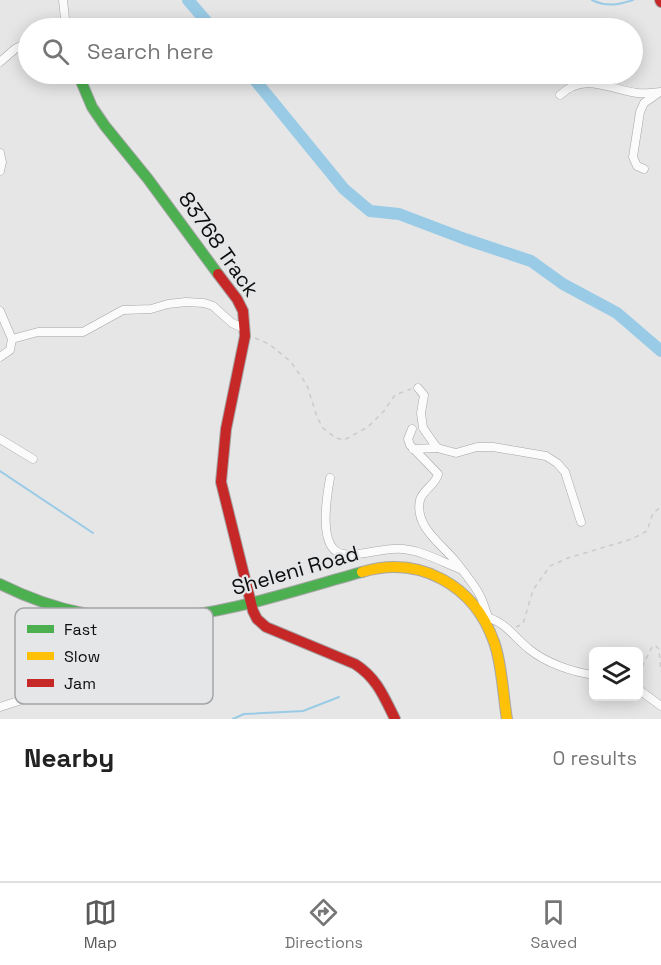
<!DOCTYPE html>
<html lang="en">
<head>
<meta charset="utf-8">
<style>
  :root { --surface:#fff; --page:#f6f6f6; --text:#222; --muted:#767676; --line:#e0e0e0; --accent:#5a5a5b }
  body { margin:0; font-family:"Space Grotesk",sans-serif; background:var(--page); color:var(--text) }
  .controls { position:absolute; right:18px; bottom:18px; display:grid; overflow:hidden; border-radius:9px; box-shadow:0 3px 15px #0003 }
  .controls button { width:54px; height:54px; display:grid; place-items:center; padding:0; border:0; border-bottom:2px solid var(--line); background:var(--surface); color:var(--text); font:30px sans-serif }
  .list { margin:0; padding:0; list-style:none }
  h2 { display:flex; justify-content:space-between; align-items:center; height:78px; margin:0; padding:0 24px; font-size:26px }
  h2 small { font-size:20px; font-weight:400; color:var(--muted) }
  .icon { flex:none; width:33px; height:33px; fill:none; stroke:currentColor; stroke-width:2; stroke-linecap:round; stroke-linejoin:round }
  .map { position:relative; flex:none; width:661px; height:719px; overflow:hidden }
  .search { position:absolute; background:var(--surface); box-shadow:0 3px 15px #0003; left:18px; right:18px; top:18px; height:66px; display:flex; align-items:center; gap:15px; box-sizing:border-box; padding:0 21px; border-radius:33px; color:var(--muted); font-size:22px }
  .sheet { height:162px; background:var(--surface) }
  nav { display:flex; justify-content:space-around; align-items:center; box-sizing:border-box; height:84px; border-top:2px solid var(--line); background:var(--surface); font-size:16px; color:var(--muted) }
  nav a { display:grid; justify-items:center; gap:3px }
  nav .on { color:var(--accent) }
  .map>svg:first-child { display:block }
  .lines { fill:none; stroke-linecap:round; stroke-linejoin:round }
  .stream { stroke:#99cbe6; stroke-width:2 }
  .river { stroke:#99cbe6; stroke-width:12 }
  .street-casing { stroke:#a6a6a7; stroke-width:9 }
  .fast-casing { stroke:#a6a6a7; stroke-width:12 }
  .slow-casing { stroke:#a6a6a7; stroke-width:12 }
  .jam-casing { stroke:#a6a6a7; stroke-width:12 }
  .path { stroke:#cbcbcc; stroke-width:1.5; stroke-dasharray:4.5 4.5; stroke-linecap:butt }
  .street { stroke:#fbfbfb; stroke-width:8 }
  .fast { stroke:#4caf50; stroke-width:10 }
  .slow { stroke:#ffc107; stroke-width:10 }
  .jam { stroke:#c62828; stroke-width:10 }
  .labels { text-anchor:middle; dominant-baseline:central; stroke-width:4.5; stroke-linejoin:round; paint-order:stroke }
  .street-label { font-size:21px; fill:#0e0e0f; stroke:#e5e6e8 }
  .key { fill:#e5e6e8; stroke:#a4a5a7; stroke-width:1.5 }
  .key-label { font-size:16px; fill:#0e0e0f }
</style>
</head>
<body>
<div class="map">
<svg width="661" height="719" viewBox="0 0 661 719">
  <rect width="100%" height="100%" fill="#e6e6e7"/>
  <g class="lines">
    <g class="stream">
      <path d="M592,0C606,7 618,5 633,0"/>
      <polyline points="0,471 93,533"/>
      <polyline points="233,719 244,714 303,711 339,697"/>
    </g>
    <g class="river">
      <polyline points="188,0 212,28"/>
      <polyline points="250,74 344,189 370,211 399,214 465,239 531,261 563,284 617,313 661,351"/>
    </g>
    <g class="street-casing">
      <g id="street">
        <polyline points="63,0 66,28"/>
        <polyline points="0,62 15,49 28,42"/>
        <path d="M560,95C584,72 609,89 637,93C645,94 653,93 661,92"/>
        <polyline points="0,153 2,162 0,171"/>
        <polyline points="644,169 637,166 633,157 640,112 644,103 657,94"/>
        <polyline points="0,311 12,339 10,350 0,357"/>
        <polyline points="12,339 38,332 83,332 123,310 151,309 168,304 186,302 204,303 213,306 232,323 245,329"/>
        <polyline points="418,388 424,395 421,413 423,428 437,448 456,453 477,447 493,447 546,456 557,463 565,472 581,522"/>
        <path d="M412,429L408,439L410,445L438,474C436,485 423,489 420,500C414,527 442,544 456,562C463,571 472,582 478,592C483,600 485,609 488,617"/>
        <polyline points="0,439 33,459"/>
        <polyline points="413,449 437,448"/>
        <path d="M330,478C327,495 317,550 343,554C360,557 383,547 403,549C423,551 442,562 460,569"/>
        <path d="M484,617C504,620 514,637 529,649C546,663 572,672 594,675"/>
        <polyline points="638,689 661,706"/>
        <path d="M0,707L53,690L97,671L163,649C175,641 178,632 179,618"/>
      </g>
    </g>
    <g class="fast-casing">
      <g id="fast">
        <polyline points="78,74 92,107 105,126 148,179 218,274"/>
        <path d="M0,584C132,650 231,608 362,572"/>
      </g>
    </g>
    <g class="slow-casing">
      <path id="slow" d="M362,572C420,555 474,585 494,642C502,663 503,696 507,719"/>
    </g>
    <g class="jam-casing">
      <g id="jam">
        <polyline points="660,0 661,2"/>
        <path d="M218,274L237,299L243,311L245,336L226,429L221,482L253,611L257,619L266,627L355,664C377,678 384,697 395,719"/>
      </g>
    </g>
    <g class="path">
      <polyline points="255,338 269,344 291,362 307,385 317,417 323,428 336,438 344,440 368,427 384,411 395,395 411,389"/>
      <polyline points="516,627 523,624 533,590 550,566 568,558 632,539 647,531 653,513 661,507"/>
      <polyline points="638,675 652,647 655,645 659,649 661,672"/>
    </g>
    <use href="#street" class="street"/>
    <use href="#fast" class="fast"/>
    <use href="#slow" class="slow"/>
    <use href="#jam" class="jam"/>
  </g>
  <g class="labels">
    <g class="street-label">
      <text transform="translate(219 244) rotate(55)">83768 Track</text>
      <text transform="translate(295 570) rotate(-16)">Sheleni Road</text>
    </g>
  </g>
  <rect x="15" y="608" width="198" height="96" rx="9" class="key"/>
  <rect x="27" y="625" width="27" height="8" fill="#4caf50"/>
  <rect x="27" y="652" width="27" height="8" fill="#ffc107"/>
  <rect x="27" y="679" width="27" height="8" fill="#c62828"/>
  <g class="key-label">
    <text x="64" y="635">Fast</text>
    <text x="64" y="662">Slow</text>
    <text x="64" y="689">Jam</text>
  </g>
</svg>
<div class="controls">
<button><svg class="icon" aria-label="layers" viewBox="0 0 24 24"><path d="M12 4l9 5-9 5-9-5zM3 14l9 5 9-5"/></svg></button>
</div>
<div class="search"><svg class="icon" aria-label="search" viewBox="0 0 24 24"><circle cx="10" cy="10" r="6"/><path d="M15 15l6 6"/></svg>Search here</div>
</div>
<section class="sheet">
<h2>Nearby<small>0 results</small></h2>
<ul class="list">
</ul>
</section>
<nav>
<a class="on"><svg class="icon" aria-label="map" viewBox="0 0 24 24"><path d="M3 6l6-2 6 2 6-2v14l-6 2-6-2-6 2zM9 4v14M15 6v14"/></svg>Map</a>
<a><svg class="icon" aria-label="directions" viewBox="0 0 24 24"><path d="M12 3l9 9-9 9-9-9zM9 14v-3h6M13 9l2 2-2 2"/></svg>Directions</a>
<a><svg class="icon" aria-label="saved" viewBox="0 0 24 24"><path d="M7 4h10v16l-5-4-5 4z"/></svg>Saved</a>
</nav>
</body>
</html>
